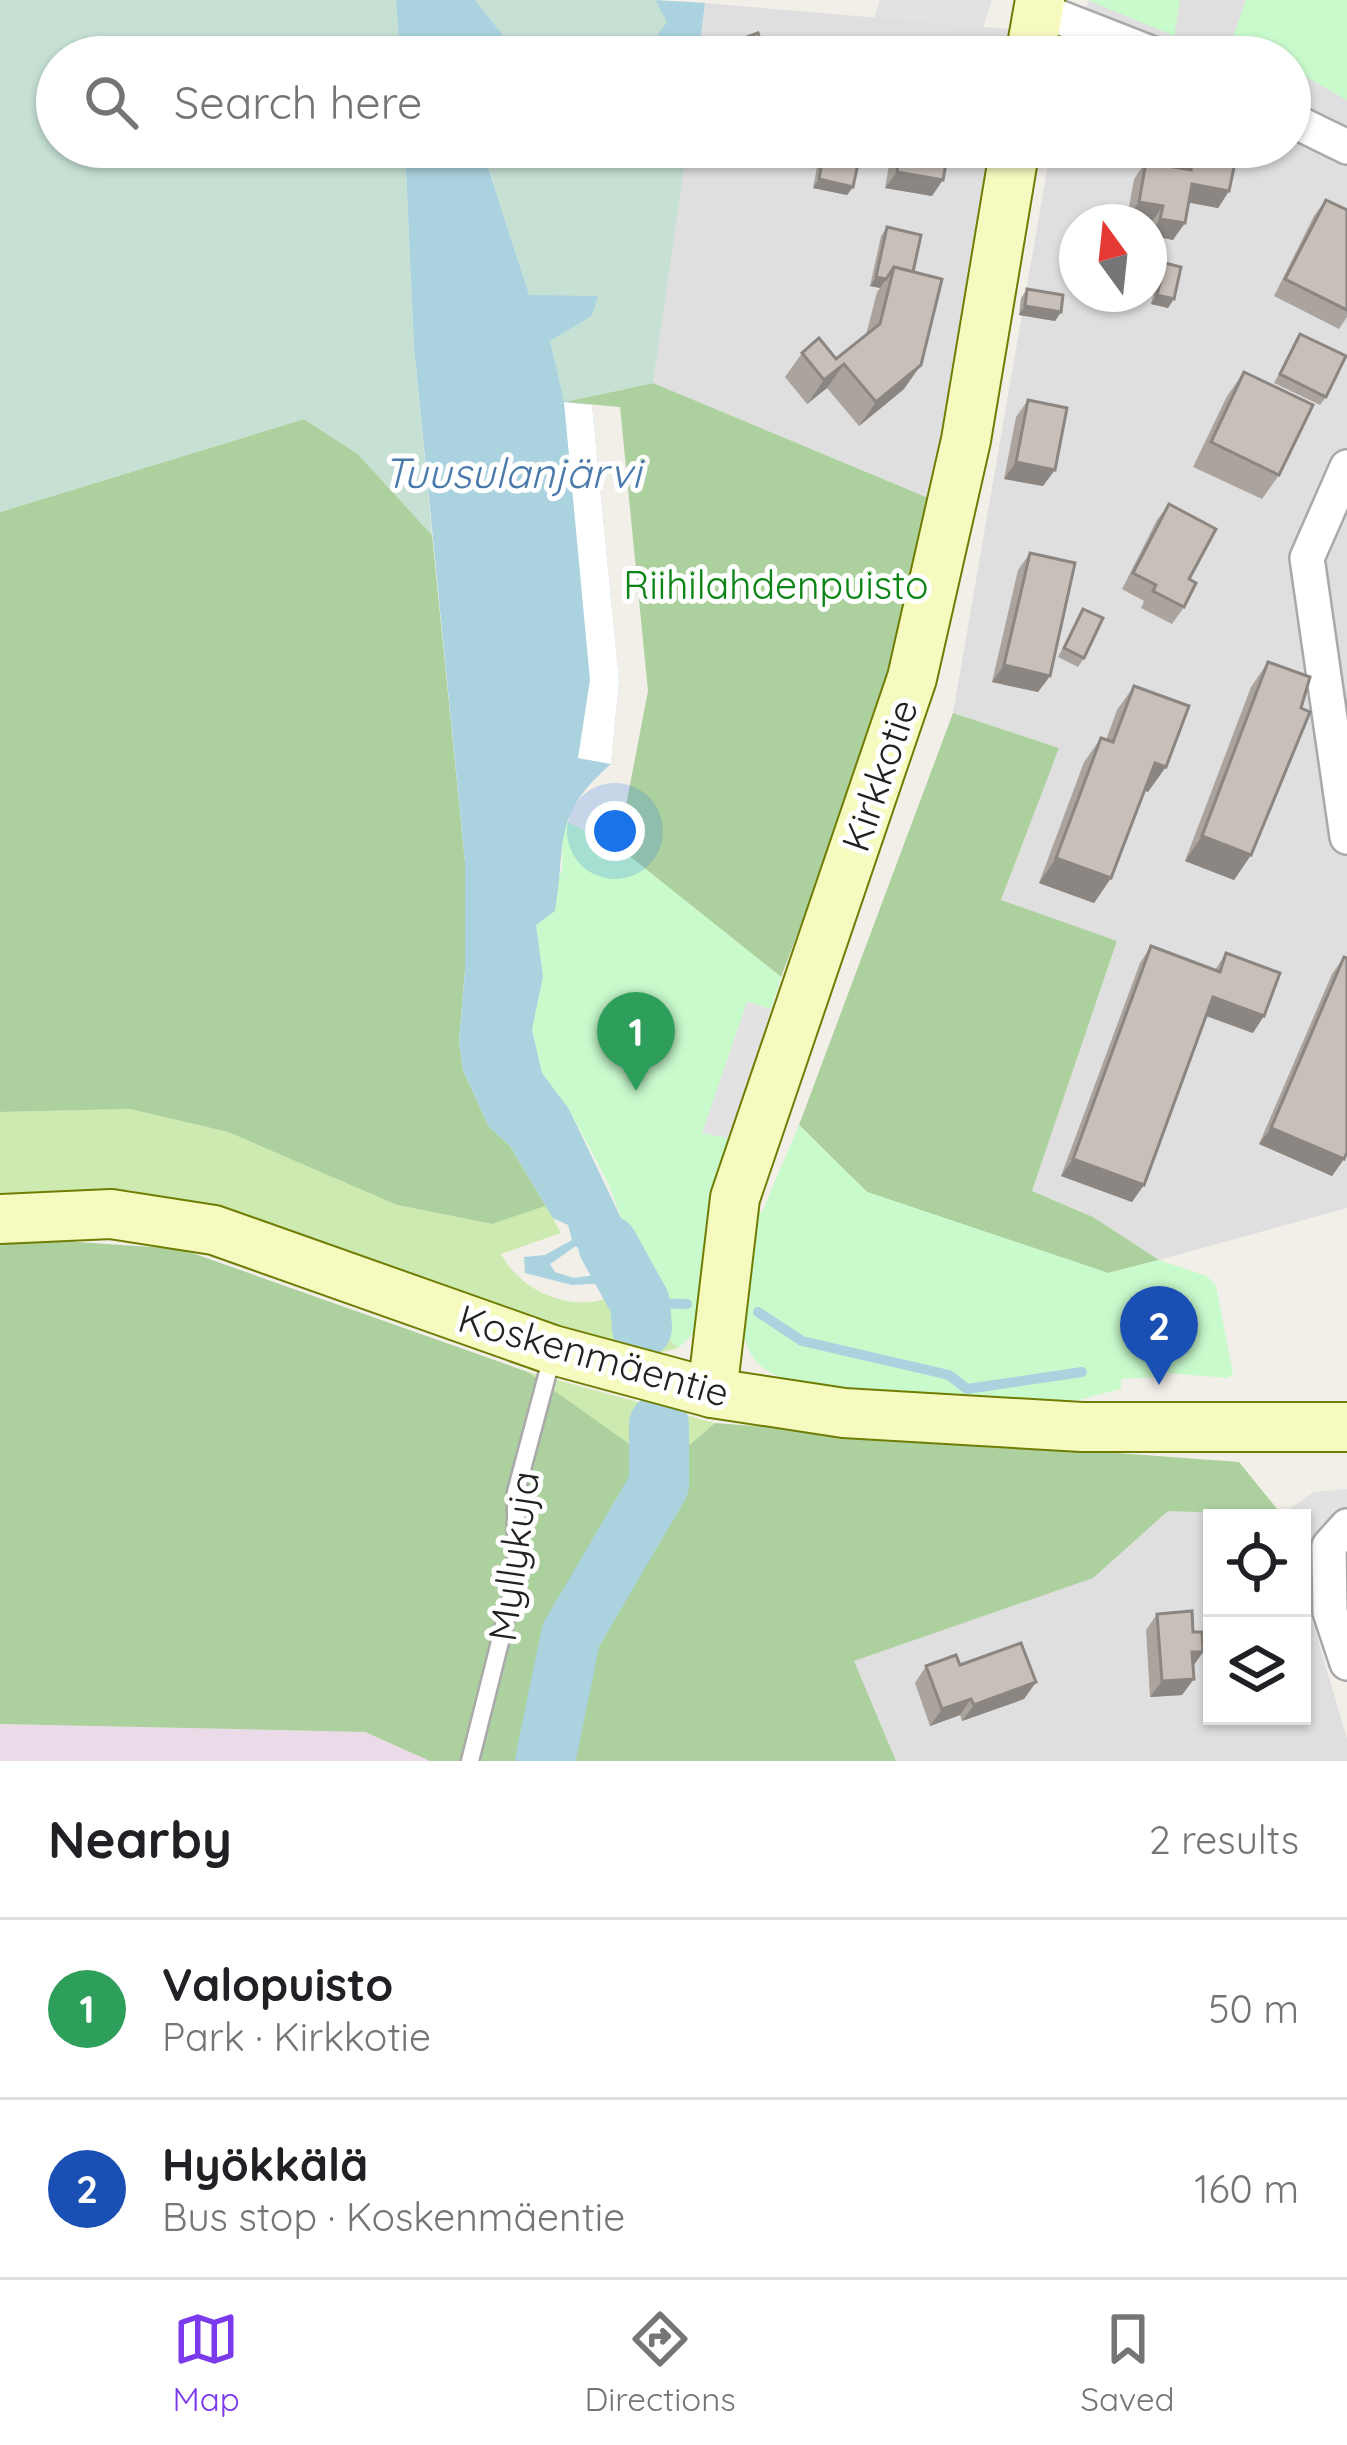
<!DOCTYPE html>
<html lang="en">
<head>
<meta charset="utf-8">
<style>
  :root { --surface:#fff; --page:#f2f2f2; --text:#202124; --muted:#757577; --line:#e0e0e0; --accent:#7c3aed }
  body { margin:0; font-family:Quicksand,sans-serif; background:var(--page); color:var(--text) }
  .controls { position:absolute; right:36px; bottom:36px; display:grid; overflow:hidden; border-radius:0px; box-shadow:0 3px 9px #0004 }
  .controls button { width:108px; height:108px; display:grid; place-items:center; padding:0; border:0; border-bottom:3px solid var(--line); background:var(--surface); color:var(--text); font:60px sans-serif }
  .compass { position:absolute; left:1059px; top:204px; width:108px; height:108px; border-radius:50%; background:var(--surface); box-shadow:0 3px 9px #0004; rotate:345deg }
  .you { position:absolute; left:615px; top:831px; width:42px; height:42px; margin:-30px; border:9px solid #fff; border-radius:50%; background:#1a73e8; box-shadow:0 0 0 18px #1a73e833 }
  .badge { display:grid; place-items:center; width:78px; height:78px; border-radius:50%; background:var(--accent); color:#fff; font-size:39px; font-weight:700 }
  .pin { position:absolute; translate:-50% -99px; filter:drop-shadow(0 3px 6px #0008) }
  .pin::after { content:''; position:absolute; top:63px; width:42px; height:36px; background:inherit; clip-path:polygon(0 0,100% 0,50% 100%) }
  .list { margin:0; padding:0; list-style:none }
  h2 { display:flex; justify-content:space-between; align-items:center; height:156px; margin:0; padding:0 48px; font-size:51px }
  h2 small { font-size:39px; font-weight:400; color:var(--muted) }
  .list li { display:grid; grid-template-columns:78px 1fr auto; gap:36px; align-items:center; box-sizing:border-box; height:180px; padding:0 48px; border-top:3px solid var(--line) }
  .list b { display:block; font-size:45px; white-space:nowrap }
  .list p { margin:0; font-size:39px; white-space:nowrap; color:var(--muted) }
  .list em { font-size:39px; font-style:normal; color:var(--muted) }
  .icon { flex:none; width:66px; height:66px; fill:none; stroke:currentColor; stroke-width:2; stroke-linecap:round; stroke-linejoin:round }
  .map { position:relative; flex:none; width:1347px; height:1761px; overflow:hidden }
  .search { position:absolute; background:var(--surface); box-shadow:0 3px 9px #0004; left:36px; right:36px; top:36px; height:132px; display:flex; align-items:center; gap:30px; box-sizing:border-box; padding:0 42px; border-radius:66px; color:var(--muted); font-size:45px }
  .sheet { height:516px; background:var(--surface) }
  nav { display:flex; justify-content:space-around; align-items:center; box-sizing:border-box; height:168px; border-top:3px solid var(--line); background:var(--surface); font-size:33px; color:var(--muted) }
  nav a { display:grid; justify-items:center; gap:6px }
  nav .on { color:var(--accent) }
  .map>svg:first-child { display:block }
  .residential { fill:#e0dfdf; fill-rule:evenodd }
  .industrial { fill:#ebdbe8 }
  .grass { fill:#cdebb0 }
  .forest { fill:#add19e }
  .wetland { fill:#c6e0d4 }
  .park { fill:#c8facc }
  .parking { fill:#e2e2e2 }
  .water { fill:#aad3df }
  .pier { fill:#fff }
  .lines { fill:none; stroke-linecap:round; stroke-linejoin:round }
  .stream { stroke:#aad3df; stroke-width:10 }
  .river { stroke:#aad3df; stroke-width:60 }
  .lane-casing { stroke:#a9a9a9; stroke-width:21 }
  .street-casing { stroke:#a9a9a9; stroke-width:38 }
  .secondary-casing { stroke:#707d05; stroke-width:52 }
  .lane { stroke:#fff; stroke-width:16 }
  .street { stroke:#fff; stroke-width:33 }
  .secondary { stroke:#f7fabf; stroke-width:48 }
  .wall { fill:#aba49e }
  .shaded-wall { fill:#8b8681 }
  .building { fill:#c7bfb8; stroke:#8b8681; stroke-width:3 }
  .labels { text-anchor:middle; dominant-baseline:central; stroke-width:10; stroke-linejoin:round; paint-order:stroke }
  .park-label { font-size:39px; fill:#0c8416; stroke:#fff }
  .street-label { font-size:39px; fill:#222; stroke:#fff }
  .water-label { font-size:42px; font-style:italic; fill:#4a7aab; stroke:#fff }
</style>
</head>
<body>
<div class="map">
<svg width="1347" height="1761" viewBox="0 0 1347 1761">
  <rect width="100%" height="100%" fill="#f2efe9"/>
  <g class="residential">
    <path d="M1089,0H1347V1208L1159,1260L1093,1217L1032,1191L1117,942L1001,901L1058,748L953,713L1051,147H1290V57H1067ZM1077,222H1149V294H1077Z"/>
    <polygon points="705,3 1020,30 1015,57 698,57"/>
    <polygon points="686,147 999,147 938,502 653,383"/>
    <polygon points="1168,1510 1282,1515 1212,1518 1212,1716 1302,1716 1302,1585 1347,1739 1347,1761 896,1761 853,1661 1092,1578"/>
  </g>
  <polygon class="industrial" points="0,1724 365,1732 430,1761 0,1761"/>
  <g class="grass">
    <path d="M130,1109L228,1132L397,1205L492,1224L546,1205L561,1233L501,1254C523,1294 576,1315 617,1294L647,1328L654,1323L678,1348L651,1355L131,1190L0,1195V1112Z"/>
    <polygon points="528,1372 715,1423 663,1469"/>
  </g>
  <g class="forest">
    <polygon points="653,383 938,502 898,669 781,977 618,847 648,691 620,407 564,402"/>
    <polygon points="304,419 358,454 432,535 465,862 465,970 459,1041 463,1070 489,1127 510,1146 553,1218 545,1206 492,1224 397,1205 228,1132 130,1109 0,1112 0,512"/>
    <polygon points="953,713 1059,748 1001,900 1117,941 1032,1191 1093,1217 1159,1260 1108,1273 867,1192 799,1125"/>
    <polygon points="33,1239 181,1249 528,1372 663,1468 715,1423 1239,1462 1282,1515 1168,1511 1093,1578 854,1661 896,1761 430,1761 365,1732 0,1724 0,1245"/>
  </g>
  <g class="wetland">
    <polygon points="0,0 396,0 400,57 57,57 57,147 405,147 414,347 432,535 358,454 304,419 0,512"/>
    <polygon points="475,0 655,0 668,22 641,57 519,55"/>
    <polygon points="500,147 687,147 653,383 564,402 550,341 592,316 597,296 529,296 488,166"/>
  </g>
  <g class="park">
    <polygon points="1088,0 1180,0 1174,36"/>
    <polygon points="1246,0 1347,0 1347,100 1290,68 1290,57 1269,57 1233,37"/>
    <polygon points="563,820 618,847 781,977 771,1009 748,1002 703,1132 732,1139 716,1179 693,1334 678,1348 654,1323 653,1303 608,1183 569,1109 542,1073 532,1030 543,976 536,925 562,871"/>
    <path d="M799,1125L867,1192L1108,1273L1159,1260L1207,1276L1216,1286L1233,1373L1228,1378L1155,1372V1377L1121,1379V1389C1101,1393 1079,1402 1058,1402C999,1404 787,1405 754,1359C728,1323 749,1254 753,1214L762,1212Z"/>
  </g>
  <g class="parking">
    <polygon points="880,0 992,0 983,27 874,18"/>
    <polygon points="747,1002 771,1009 732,1139 702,1133"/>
    <polygon points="1347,1489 1347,1597 1302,1541 1302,1518 1282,1515 1313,1492"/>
  </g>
  <g class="water">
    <polygon points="396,0 475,0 519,55 592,57 400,57"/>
    <polygon points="655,0 705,3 698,57 641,57 667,22"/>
    <path d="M405,147H500L488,167L529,295L598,296L592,316L550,341L564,401L592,405L619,681L611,764C551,816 567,840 555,911L536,925L543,976L532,1030L542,1073L569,1109L629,1235L586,1256L576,1246L550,1264L555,1272L574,1278L601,1274L596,1261L632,1243L654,1303V1323L648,1327L637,1325L608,1283L572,1285L525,1273L524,1257L545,1255L572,1240L568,1225L553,1218L510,1146L489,1127L463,1070L459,1041L465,970V862L414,347Z"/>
  </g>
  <polygon class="pier" points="564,402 592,405 619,681 611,764 578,758 590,680"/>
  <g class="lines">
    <g class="stream">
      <polyline points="642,1303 687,1304"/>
      <polyline points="758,1312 802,1341 949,1375 967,1389 1082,1372"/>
    </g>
    <g class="river">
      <polyline points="608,1245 640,1303 642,1328"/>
      <polyline points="545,1761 571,1635 659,1485 659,1424"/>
    </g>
    <g class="lane-casing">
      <polyline id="lane" points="470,1761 516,1578 516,1492 553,1353"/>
    </g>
    <g class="street-casing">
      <g id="street">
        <polyline points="1038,9 1161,57"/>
        <polyline points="1290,119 1347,147"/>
        <polyline points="1347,467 1307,558 1347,837"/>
        <polyline points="1347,1526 1329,1546 1330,1612 1347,1663"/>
      </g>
    </g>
    <g class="secondary-casing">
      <g id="secondary">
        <polyline points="1030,57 1040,0"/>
        <polyline points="0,1219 111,1214 214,1230 553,1350 712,1393 844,1413 1082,1427 1347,1427"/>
        <polyline points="712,1393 735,1198 912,678 966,440 1015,147"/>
      </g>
    </g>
    <use href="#lane" class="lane"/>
    <use href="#street" class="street"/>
    <use href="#secondary" class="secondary"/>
  </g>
  <g class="wall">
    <polygon points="739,40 766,57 736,57 733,49"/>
    <polygon points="823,147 846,147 853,187 847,195 813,188 820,151"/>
    <polygon points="892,147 949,147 932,196 885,188"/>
    <polygon points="1194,150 1229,191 1218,208 1188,202 1173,240 1149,235 1151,223 1127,218 1134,179 1146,162 1182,169"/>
    <polygon points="1326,200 1347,210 1347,317 1339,329 1274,296 1314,216"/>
    <polygon points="887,227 913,272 904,389 859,426 827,388 807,404 785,377 802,353 836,359 866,335 877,292 880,288 870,286 881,236"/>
    <polygon points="1165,263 1168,308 1151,304 1159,272"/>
    <polygon points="1027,289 1061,312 1055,321 1019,315 1021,298"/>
    <polygon points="1300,334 1326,397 1320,405 1274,383"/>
    <polygon points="1244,372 1279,475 1262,499 1193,467 1227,396"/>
    <polygon points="1028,400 1043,486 1004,479 1016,417"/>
    <polygon points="1169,504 1189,579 1184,607 1172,624 1141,608 1144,601 1122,589 1157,520"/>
    <polygon points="1030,553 1050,676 1038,692 992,682 1018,570"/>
    <polygon points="1083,609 1084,658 1078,667 1058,657"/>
    <polygon points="1268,662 1301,708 1251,855 1234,880 1185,861 1251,687"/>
    <polygon points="1134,686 1148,792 1145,790 1111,878 1094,903 1039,883 1084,762 1101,738 1106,740 1117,710"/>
    <polygon points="1151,946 1215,970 1226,953 1253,1033 1206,1016 1132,1202 1061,1176 1140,963"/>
    <polygon points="1344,957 1344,1159 1332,1176 1259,1144 1332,974"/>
    <polygon points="1157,1614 1193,1666 1182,1695 1150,1697 1146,1630"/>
    <polygon points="960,1665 1036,1682 1024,1699 962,1721 960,1715 930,1726 915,1683 926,1666"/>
  </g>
  <g class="shaded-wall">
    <polygon points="897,172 943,180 932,196 885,188"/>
    <polygon points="819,179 853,187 847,195 813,188"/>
    <polygon points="1192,184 1229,191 1218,208 1180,201"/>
    <polygon points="1139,202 1163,206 1151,223 1127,218"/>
    <polygon points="1160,219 1185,223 1173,240 1149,235"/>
    <polygon points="876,277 886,279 880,288 870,286"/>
    <polygon points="1157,295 1174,299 1168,308 1151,304"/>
    <polygon points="1025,306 1061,312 1055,321 1019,315"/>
    <polygon points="844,364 827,388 807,404 824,380"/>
    <polygon points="921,365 904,389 859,426 876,402"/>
    <polygon points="1016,462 1055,470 1043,486 1004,479"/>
    <polygon points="1004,665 1050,676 1038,692 992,682"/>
    <polygon points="1155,763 1166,767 1148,792 1138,788"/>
    <polygon points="1202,836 1251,855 1234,880 1185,861"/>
    <polygon points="1056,858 1111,878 1094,903 1039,883"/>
    <polygon points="1213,997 1264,1016 1253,1033 1201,1014"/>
    <polygon points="1271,1128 1344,1159 1332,1176 1259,1144"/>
    <polygon points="1073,1159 1144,1185 1132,1202 1061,1176"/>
    <polygon points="1192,1652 1203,1652 1192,1668"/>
    <polygon points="1194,1679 1182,1695 1150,1697 1162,1681"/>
    <polygon points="1036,1682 1024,1699 962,1721 974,1705"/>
    <polygon points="971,1699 960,1715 930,1726 942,1709"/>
  </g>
  <g class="building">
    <polygon points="758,33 766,57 745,57 739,40"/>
    <polygon points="825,147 846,147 861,150 853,187 819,179"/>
    <polygon points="901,147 949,147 943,180 897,172"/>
    <polygon points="1194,150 1236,158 1229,191 1192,184 1185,223 1160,219 1163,206 1139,202 1146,162 1191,170"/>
    <polygon points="1326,200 1347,210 1347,310 1285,279"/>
    <polygon points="887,227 921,235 913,272 894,267 886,279 876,277"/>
    <polygon points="1165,263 1181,267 1174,299 1157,295"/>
    <polygon points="894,267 942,279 921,365 876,402 844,364 824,380 802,353 819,338 836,359 880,324"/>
    <polygon points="1027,289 1063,295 1061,312 1025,306"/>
    <polygon points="1300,334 1346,356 1326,397 1280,374"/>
    <polygon points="1244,372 1313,405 1279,475 1211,442"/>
    <polygon points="1028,400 1067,408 1055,470 1016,462"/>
    <polygon points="1169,504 1216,529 1189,579 1196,583 1184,607 1153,591 1156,585 1133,573"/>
    <polygon points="1030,553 1075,563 1050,676 1004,665"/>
    <polygon points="1083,609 1103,618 1084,658 1064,648"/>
    <polygon points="1268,662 1310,677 1301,708 1310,712 1251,855 1202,836"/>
    <polygon points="1134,686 1189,706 1166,767 1155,763 1111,878 1056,858 1101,738 1113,742"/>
    <polygon points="1151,946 1220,972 1226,953 1280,973 1264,1016 1213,997 1144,1185 1073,1159"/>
    <polygon points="1344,957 1347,958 1347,1152 1344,1159 1271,1128"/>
    <polygon points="1192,1611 1193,1632 1202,1632 1203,1652 1192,1652 1194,1679 1162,1681 1157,1614"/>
    <polygon points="1021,1643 1036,1682 974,1705 971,1699 942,1709 926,1666 956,1655 960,1665"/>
  </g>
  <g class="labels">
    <g class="park-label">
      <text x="776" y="584">Riihilahdenpuisto</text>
    </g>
    <g class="street-label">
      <text transform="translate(879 775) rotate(-71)">Kirkkotie</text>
      <text transform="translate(594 1355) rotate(16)">Koskenmäentie</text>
      <text transform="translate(513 1556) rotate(-82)">Myllykuja</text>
    </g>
    <g class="water-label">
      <text x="512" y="472">Tuusulanjärvi</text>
    </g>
  </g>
</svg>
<div class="controls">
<button><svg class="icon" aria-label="locate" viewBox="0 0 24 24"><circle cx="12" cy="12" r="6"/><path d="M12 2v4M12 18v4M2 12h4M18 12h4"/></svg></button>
<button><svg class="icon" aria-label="layers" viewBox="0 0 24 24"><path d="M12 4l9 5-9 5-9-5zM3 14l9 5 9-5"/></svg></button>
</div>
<svg class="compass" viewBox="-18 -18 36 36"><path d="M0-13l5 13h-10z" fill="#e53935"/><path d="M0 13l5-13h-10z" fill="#757577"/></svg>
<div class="you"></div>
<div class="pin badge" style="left:636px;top:1091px;background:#2e9e5b">1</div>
<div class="pin badge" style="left:1159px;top:1385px;background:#1a4fb4">2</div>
<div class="search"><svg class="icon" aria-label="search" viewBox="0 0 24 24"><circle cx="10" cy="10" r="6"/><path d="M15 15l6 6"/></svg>Search here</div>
</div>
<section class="sheet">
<h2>Nearby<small>2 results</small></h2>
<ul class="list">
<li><span class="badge" style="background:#2e9e5b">1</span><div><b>Valopuisto</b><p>Park · Kirkkotie</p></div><em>50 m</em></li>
<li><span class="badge" style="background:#1a4fb4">2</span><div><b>Hyökkälä</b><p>Bus stop · Koskenmäentie</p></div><em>160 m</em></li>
</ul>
</section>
<nav>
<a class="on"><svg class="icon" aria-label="map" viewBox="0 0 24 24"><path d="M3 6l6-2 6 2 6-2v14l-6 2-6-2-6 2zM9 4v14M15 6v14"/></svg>Map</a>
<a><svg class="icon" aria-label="directions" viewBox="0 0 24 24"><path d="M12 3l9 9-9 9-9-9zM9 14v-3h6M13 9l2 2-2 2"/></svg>Directions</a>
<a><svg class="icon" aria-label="saved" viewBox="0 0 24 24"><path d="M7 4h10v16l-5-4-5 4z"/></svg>Saved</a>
</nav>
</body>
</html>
